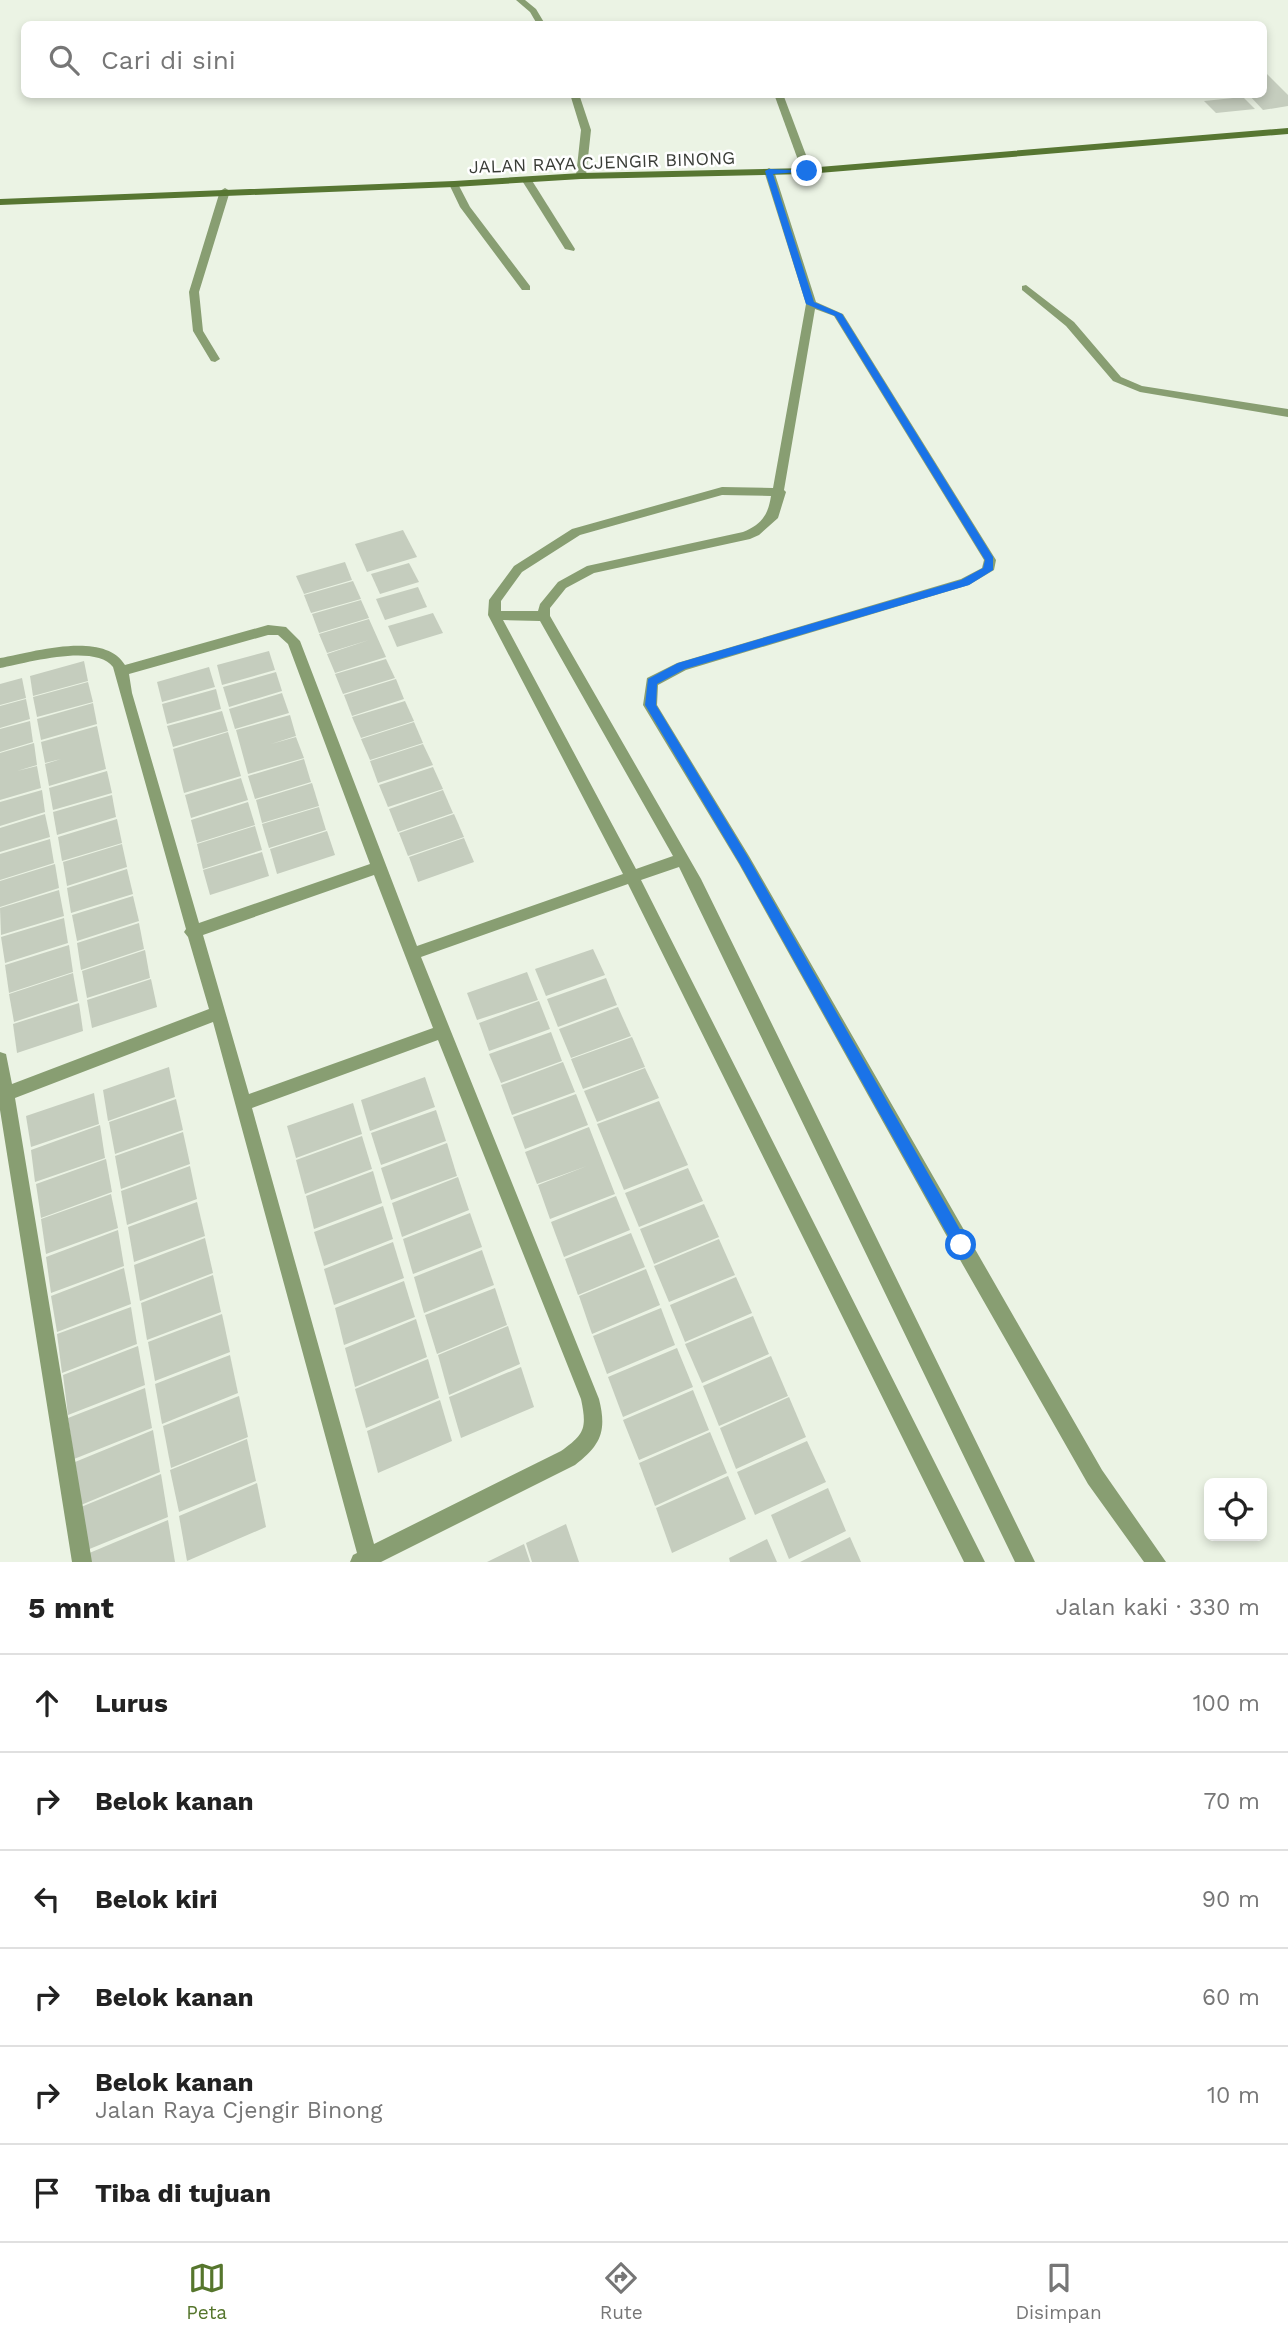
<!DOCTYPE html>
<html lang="id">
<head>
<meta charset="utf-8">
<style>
  :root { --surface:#fff; --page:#f2f2f2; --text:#222; --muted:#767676; --line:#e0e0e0; --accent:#56762d }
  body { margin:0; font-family:"Work Sans",sans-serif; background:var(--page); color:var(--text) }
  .controls { position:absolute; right:21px; bottom:21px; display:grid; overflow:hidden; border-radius:10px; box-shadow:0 4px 10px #0003 }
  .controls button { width:63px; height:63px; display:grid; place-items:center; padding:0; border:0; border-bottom:2px solid var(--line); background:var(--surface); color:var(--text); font:35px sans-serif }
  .stop { position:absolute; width:21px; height:21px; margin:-16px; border:5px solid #1a73e8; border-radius:50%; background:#fff }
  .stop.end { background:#1a73e8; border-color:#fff; box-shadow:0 2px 7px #0008 }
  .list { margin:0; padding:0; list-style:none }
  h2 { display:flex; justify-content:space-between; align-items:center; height:91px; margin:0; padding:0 28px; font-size:30px }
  h2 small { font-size:23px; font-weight:400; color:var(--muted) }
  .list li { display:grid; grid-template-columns:46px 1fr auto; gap:21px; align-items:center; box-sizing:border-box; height:98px; padding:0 28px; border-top:2px solid var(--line) }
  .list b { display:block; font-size:26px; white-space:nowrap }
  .list p { margin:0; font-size:23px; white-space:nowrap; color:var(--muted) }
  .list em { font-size:23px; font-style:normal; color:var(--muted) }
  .icon { flex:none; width:38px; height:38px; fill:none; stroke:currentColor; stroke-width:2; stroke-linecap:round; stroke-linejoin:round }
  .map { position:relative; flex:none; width:1288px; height:1562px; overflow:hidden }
  .search { position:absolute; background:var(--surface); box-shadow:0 4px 10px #0003; left:21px; right:21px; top:21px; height:77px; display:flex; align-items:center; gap:18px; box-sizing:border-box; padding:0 24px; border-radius:10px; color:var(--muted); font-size:26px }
  .sheet { height:679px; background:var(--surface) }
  nav { display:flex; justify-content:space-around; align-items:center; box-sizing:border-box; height:98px; border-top:2px solid var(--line); background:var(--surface); font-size:19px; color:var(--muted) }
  nav a { display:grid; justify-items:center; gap:4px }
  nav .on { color:var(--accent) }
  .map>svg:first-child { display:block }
  .building { fill:#c5cdbe }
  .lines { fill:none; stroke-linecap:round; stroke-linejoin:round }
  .minor { fill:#889e72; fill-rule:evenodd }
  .secondary { fill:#577632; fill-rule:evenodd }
  .route { fill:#1a73e8 }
  .labels { text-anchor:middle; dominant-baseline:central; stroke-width:5; stroke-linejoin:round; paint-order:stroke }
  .far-street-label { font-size:18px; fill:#3a3d37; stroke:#fff }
</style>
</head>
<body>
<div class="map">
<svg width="1288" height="1562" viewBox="0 0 1288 1562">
  <rect width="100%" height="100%" fill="#ebf3e4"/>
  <g class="building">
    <polygon points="1264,71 1288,95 1288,106 1263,110 1248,94 1264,94"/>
    <polygon points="1243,97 1255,109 1216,113 1204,101"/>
    <polygon points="403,530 417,557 367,572 355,544"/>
    <polygon points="345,562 352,580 304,594 296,576"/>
    <polygon points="409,563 419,582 380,594 371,574"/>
    <polygon points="353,581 361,599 311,613 304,595"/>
    <polygon points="418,587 427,607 385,620 376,599"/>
    <polygon points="361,600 369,618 319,633 312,614"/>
    <polygon points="433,613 443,633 397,647 388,626"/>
    <polygon points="369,619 386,657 335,673 327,654 369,640 327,653 319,634"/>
    <polygon points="269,651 275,670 222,685 217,665"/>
    <polygon points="386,659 395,678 343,694 335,674"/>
    <polygon points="84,661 88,681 33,696 30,676"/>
    <polygon points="209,667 215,687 162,702 157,682"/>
    <polygon points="276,672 282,691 229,707 223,687"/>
    <polygon points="22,678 26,698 0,705 0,684"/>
    <polygon points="396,679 404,699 352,716 344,695"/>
    <polygon points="88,682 93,702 37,717 33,697"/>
    <polygon points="216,689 221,709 167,724 162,704"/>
    <polygon points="282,693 289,713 235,729 229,709"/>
    <polygon points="26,699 30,719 0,728 0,706"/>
    <polygon points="405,701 414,721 361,738 352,717"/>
    <polygon points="93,703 97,724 41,740 37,719"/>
    <polygon points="222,711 228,731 173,747 167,726"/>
    <polygon points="290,715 296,736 271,744 296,737 304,758 248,774 236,730"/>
    <polygon points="30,721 33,742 0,752 0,729"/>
    <polygon points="414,722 423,743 370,760 361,739"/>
    <polygon points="97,726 106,769 49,786 45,764 61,759 45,763 41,742"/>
    <polygon points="228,732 241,776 184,793 173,749"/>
    <polygon points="34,743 37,765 17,771 37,766 41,788 0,800 0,753"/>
    <polygon points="423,744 433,765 378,783 370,761"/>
    <polygon points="304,759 311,782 255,799 248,776"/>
    <polygon points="433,767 443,789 388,807 379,785"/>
    <polygon points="107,771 112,793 53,810 49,788"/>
    <polygon points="241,778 248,800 191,818 185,795"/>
    <polygon points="312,783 319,806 262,823 256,800"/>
    <polygon points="42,790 45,812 0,826 0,802"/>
    <polygon points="443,790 453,813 398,832 389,809"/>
    <polygon points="112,795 116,817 57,835 53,812"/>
    <polygon points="248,802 255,825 197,843 191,820"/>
    <polygon points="319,807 326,830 269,848 262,824"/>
    <polygon points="45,814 50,837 0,852 0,828"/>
    <polygon points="454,814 464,837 408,856 399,833"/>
    <polygon points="117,819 122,843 62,861 58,837"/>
    <polygon points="255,826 262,850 203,869 197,844"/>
    <polygon points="327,831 335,855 277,874 270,849"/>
    <polygon points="464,838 474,862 418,882 409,857"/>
    <polygon points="50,839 54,863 0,880 0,854"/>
    <polygon points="122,844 127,867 67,886 63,862"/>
    <polygon points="262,852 269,876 210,895 203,870"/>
    <polygon points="55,864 59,888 0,907 0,881"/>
    <polygon points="127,869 133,894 71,913 67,888"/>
    <polygon points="59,890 64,916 1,935 0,908"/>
    <polygon points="133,896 139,921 77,941 72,915"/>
    <polygon points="64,918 68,943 5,963 1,937"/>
    <polygon points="139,923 144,949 81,970 77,943"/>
    <polygon points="69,945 73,972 9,993 5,965"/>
    <polygon points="593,949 605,975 546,996 535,969"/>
    <polygon points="145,950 150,978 87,998 82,971"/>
    <polygon points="527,972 538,1000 477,1020 467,993"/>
    <polygon points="73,973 78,1001 14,1022 9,994"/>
    <polygon points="606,978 617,1005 558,1027 547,999"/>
    <polygon points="151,979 157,1007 92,1028 87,1000"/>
    <polygon points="539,1001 550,1029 489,1051 479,1023"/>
    <polygon points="79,1003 83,1031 17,1053 13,1024"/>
    <polygon points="618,1007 631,1036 571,1058 559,1029"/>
    <polygon points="551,1032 562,1061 501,1083 489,1054"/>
    <polygon points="632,1037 645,1067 583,1089 571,1059"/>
    <polygon points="563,1062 575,1092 512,1115 501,1085"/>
    <polygon points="169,1067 175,1097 108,1121 103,1090"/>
    <polygon points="645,1068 659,1098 597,1122 584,1091"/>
    <polygon points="425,1077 435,1107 370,1131 361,1100"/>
    <polygon points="94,1093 99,1124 31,1147 26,1116"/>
    <polygon points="576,1094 588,1125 525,1149 513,1117"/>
    <polygon points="176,1099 183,1130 115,1154 109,1122"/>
    <polygon points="659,1101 688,1165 624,1190 597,1124"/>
    <polygon points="353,1103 362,1134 296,1158 287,1126"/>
    <polygon points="436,1110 446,1141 381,1165 371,1133"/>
    <polygon points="100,1125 105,1158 35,1182 31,1150"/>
    <polygon points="589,1127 615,1194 550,1219 538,1185 587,1166 537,1184 525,1152"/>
    <polygon points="183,1132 190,1164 121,1189 115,1156"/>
    <polygon points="362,1136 372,1169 305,1194 296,1160"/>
    <polygon points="447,1143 457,1176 391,1200 381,1168"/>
    <polygon points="106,1159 112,1192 41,1218 36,1184"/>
    <polygon points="190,1166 197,1199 127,1225 121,1191"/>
    <polygon points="688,1168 703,1201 639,1227 625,1193"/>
    <polygon points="373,1171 382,1203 314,1229 306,1196"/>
    <polygon points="458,1177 469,1210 402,1237 392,1203"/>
    <polygon points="111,1194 118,1228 46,1254 41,1219"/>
    <polygon points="616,1196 630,1230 564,1257 551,1222"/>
    <polygon points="197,1202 205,1236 134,1262 128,1227"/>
    <polygon points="704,1204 719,1237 654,1264 640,1229"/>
    <polygon points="383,1206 393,1239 324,1266 314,1232"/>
    <polygon points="470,1213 482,1247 413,1274 403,1239"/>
    <polygon points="118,1230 124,1266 51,1293 46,1257"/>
    <polygon points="631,1233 645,1267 578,1295 565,1259"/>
    <polygon points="205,1238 213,1273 140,1301 134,1265"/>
    <polygon points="719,1239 735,1275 669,1302 654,1266"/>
    <polygon points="393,1242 404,1278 334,1305 324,1269"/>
    <polygon points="482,1250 494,1285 424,1313 414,1277"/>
    <polygon points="124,1268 131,1304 57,1332 51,1296"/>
    <polygon points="646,1269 660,1305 592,1334 579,1296"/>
    <polygon points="213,1275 221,1312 147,1340 141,1303"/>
    <polygon points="736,1277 752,1313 685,1342 670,1305"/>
    <polygon points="404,1281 415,1317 344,1345 335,1308"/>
    <polygon points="495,1288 507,1325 437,1354 425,1315"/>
    <polygon points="131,1307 137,1344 62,1373 57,1334"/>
    <polygon points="661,1308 675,1345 607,1374 593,1336"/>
    <polygon points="222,1314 230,1352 155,1381 148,1342"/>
    <polygon points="753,1316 769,1354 702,1383 685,1344"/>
    <polygon points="416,1319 427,1357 355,1387 345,1348"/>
    <polygon points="508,1326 520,1364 449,1395 438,1355"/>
    <polygon points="138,1346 145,1385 68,1415 63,1375"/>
    <polygon points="677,1348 693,1387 623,1417 608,1377"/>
    <polygon points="230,1355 238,1393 162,1424 155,1384"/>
    <polygon points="771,1356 788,1396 719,1426 703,1386"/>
    <polygon points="428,1359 439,1398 366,1428 355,1389"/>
    <polygon points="521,1367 534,1407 461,1438 449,1397"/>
    <polygon points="145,1388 152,1428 74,1459 68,1418"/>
    <polygon points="693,1390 709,1430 639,1460 623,1420"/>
    <polygon points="239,1396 248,1437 171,1468 163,1426"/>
    <polygon points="789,1397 806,1437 736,1469 720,1428"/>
    <polygon points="440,1400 452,1441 378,1473 367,1431"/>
    <polygon points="153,1430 160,1472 81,1505 75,1462"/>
    <polygon points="710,1432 727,1473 655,1506 639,1463"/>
    <polygon points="247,1439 256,1481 179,1512 170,1470"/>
    <polygon points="807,1441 826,1482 755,1515 737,1472"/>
    <polygon points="161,1474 168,1517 87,1550 81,1507"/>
    <polygon points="728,1476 746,1519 672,1553 656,1508"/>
    <polygon points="257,1483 266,1527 187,1561 179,1516"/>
    <polygon points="828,1488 846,1531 789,1559 771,1515"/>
    <polygon points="168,1520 175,1562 89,1562 87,1554"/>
    <polygon points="566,1524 579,1562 532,1562 526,1543"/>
    <polygon points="850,1537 861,1562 800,1562"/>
    <polygon points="767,1539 777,1562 730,1562 729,1558"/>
    <polygon points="524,1544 530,1562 487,1562"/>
  </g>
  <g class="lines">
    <g class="minor">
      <polygon points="516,0 525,0 536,9 545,24 537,24 530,12"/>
      <polygon points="570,94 579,94 591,130 586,176 581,179 576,176 581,130"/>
      <polygon points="774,94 783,94 812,171 810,173 802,171"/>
      <path d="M769,168L774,171L816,302L843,314L996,560L994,570L969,585L686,670L658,685L657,705L749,856L1102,1470L1166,1562H1144L1088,1484L955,1251L739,864L643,705L647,678L677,663L961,579L982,568L984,560L834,316L815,309L784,490L786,492L778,518L759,535L750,539L594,573L566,588L550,608V616L701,879L1035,1562H1015L679,867L641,880L985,1562H964L628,884L421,957L599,1399C607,1431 601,1445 575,1465L381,1562H350L353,1555L357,1553L213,1022L15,1098L92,1562H72L0,1110V1052L6,1054L12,1084L209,1009L188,937L184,932L186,929L113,667C95,643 26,663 0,668V658C33,652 104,630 125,665L268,625L286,627L300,641L417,946L623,874L488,615L489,600L514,566L572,529L722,487L773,488L806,304L764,171ZM722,495L771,496C768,515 762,524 743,532L587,566L558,582L540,604L538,611H501V601L522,572L580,535ZM503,620L540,621L673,856L636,869ZM268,635H278L288,644L370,864L199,923L132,693L129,674ZM374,875L433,1028L249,1094L203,935ZM438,1040L581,1399C587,1428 585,1434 561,1451L374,1544L252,1108Z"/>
      <polygon points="523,177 531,179 575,249 574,251 565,249 521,179"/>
      <polygon points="451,182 457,182 470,207 530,286 530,290 522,290 460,207 449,184"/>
      <polygon points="225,188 230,191 199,292 203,331 220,359 215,362 211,361 193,331 189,292 220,191"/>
      <polygon points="1026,285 1074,322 1121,377 1142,386 1288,409 1288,417 1140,392 1113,381 1066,326 1022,290 1022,286"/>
    </g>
    <polygon class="secondary" points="1288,128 1288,134 807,174 581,179 454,187 0,205 0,199 454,181 581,173 807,168"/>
  </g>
  <polygon class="route" points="769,169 811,171 773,174 814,302 842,314 993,557 993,570 969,585 685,669 657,684 656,705 748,857 966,1240 966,1250 961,1252 956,1250 740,864 645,705 648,679 678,663 961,580 983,568 985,560 835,316 806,304 765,171"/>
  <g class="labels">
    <g class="far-street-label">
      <text transform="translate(602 162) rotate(-2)">JALAN RAYA CJENGIR BINONG</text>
    </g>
  </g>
</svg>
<div class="controls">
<button><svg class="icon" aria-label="locate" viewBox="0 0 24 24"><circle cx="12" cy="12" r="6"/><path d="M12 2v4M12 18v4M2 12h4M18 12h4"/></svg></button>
</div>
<div class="stop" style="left:961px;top:1245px"></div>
<div class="stop end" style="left:807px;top:171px"></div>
<div class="search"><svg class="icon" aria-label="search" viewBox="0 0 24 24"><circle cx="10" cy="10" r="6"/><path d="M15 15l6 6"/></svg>Cari di sini</div>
</div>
<section class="sheet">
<h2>5 mnt<small>Jalan kaki · 330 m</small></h2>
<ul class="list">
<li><svg class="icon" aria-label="ahead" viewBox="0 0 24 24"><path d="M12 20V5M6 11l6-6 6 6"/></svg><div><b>Lurus</b></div><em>100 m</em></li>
<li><svg class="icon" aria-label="right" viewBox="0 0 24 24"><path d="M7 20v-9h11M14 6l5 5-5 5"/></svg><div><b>Belok kanan</b></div><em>70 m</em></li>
<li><svg class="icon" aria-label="left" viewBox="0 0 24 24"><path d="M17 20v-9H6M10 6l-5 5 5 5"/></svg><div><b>Belok kiri</b></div><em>90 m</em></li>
<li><svg class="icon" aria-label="right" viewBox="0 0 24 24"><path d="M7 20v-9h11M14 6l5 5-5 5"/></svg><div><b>Belok kanan</b></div><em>60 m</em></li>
<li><svg class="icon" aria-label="right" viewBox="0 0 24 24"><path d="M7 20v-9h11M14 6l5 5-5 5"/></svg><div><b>Belok kanan</b><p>Jalan Raya Cjengir Binong</p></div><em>10 m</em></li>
<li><svg class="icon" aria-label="arrive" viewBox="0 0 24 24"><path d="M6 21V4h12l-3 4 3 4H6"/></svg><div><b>Tiba di tujuan</b></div></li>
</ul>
</section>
<nav>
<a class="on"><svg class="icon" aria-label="map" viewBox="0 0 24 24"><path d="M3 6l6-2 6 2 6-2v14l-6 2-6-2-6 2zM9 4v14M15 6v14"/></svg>Peta</a>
<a><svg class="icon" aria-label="directions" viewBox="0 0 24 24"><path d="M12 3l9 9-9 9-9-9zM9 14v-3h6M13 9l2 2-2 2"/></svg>Rute</a>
<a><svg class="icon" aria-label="saved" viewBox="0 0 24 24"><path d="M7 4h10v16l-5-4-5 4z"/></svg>Disimpan</a>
</nav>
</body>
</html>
